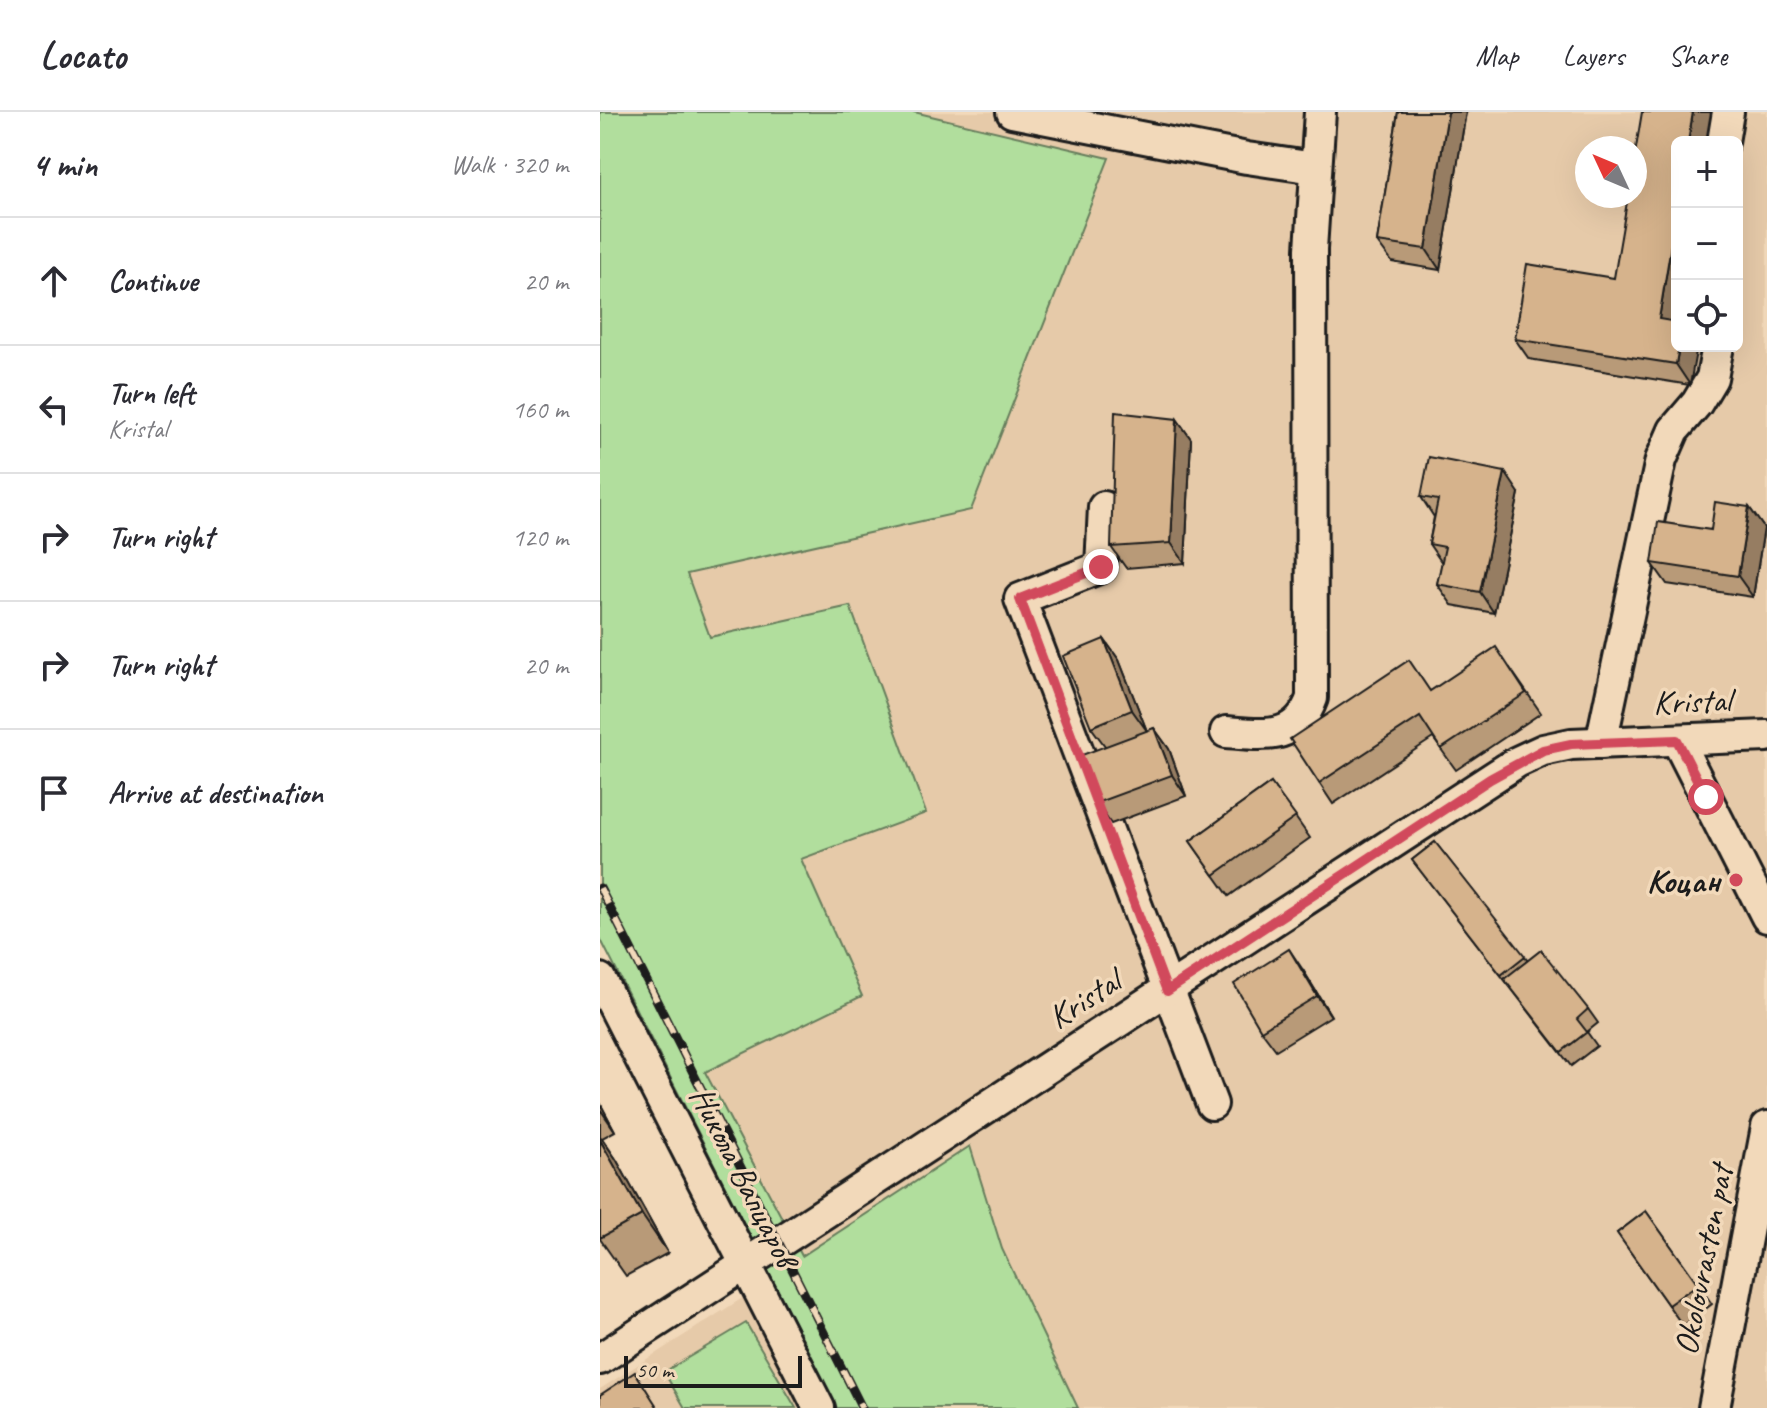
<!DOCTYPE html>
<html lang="en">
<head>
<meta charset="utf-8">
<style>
  :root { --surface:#fff; --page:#f7f7f7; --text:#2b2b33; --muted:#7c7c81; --line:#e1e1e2 }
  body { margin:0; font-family:Caveat,sans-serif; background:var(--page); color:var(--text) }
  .controls { position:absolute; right:24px; top:24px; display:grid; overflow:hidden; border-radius:12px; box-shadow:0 8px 32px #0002 }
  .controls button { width:72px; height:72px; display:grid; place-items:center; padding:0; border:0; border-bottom:2px solid var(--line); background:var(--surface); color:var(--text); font:40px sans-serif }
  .compass { position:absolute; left:975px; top:24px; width:72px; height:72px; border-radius:50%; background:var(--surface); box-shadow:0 8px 32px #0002; rotate:314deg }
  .scale { position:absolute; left:24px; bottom:20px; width:178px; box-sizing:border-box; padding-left:8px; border:4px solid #1c1c1c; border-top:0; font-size:22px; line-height:28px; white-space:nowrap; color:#1c1c1c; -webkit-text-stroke:6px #f2d9ba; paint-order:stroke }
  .stop { position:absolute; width:24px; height:24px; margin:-18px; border:6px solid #d1495b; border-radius:50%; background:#fff }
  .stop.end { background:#d1495b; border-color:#fff; box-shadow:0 2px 8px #0008 }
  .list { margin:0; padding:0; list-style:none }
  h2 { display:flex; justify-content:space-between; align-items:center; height:104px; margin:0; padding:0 32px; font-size:34px }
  h2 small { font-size:26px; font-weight:400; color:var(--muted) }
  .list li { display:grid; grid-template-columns:52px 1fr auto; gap:24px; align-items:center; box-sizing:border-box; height:128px; padding:0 32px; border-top:2px solid var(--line) }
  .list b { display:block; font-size:30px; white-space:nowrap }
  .list p { margin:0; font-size:26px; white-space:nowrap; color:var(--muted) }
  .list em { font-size:26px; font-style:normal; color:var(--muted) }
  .icon { flex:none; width:44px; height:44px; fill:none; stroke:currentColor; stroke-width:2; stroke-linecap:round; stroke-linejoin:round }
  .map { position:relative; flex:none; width:1167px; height:1296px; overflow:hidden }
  header { display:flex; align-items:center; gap:48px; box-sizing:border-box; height:112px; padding:0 40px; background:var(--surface); border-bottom:2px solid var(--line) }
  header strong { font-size:38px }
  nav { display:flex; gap:44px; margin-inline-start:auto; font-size:28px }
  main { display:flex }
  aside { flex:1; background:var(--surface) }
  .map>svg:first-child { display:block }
  .built { fill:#e6caa9; fill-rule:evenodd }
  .green { fill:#b1de9d; stroke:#667d5c; stroke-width:2 }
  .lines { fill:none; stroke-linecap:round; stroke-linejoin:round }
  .minor-casing { stroke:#1c1c1c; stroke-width:36 }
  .minor { stroke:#f2d9ba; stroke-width:30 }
  .rail-casing { stroke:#1c1c1c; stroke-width:9 }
  .rail { stroke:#f2d9ba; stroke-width:6; stroke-dasharray:18; stroke-linecap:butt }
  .wall { fill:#b89a78; stroke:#1c1c1c; stroke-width:2 }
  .shaded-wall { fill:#967d62; stroke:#1c1c1c; stroke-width:2 }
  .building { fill:#d6b38c; stroke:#1c1c1c; stroke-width:2 }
  .route { stroke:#d1495b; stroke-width:10 }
  .poi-dot { fill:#d1495b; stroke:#f2d9ba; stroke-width:3 }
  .labels { text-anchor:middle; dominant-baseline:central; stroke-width:7; stroke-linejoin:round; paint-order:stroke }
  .street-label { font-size:34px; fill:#1c1c1c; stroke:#f2d9ba }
  .poi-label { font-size:34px; font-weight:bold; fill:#1c1c1c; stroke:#f2d9ba; text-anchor:end }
</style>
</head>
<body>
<header>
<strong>Locato</strong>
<nav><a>Map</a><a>Layers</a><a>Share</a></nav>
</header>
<main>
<aside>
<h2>4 min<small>Walk · 320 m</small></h2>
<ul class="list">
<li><svg class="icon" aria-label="ahead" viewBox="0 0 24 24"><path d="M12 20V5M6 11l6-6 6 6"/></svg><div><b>Continue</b></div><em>20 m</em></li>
<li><svg class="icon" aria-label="left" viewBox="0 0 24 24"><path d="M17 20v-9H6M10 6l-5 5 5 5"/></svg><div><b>Turn left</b><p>Kristal</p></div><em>160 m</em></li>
<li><svg class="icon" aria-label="right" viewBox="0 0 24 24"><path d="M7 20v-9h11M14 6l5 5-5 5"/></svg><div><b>Turn right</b></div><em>120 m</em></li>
<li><svg class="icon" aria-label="right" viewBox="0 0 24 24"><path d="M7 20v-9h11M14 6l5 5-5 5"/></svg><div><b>Turn right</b></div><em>20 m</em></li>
<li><svg class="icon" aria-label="arrive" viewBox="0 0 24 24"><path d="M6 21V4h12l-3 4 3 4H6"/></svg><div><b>Arrive at destination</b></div></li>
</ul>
</aside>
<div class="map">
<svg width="1167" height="1296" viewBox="0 0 1167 1296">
  <rect width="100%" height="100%" fill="#f2d9ba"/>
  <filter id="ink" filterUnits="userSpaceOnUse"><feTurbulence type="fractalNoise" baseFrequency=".0125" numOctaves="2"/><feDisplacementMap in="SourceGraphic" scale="16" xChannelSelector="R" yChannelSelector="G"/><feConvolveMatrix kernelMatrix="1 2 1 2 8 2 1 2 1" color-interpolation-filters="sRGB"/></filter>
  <g filter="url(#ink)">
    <g class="built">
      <path d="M314,0H1167V1296H478L402,1137L370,1034L202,1144L105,959L261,885L201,747L326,701L110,525L86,462L371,397L509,46ZM1077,30H1137V234H1077ZM987,36H1035V84H987Z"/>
      <polygon points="152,1180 207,1296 0,1296 0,1277"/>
    </g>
    <g class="green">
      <polygon points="0,0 314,0 509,46 371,398 87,462 110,525 250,494 326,701 201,747 262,884 105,960 202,1144 370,1034 402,1137 478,1296 237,1296 0,826"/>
      <polygon points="146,1211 196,1296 85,1296 64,1260"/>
    </g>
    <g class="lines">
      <g class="minor-casing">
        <g id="minor">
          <polyline points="412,0 647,46 715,56"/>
          <polyline points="1123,30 1128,0"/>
          <polyline points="504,395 501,455 420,487 612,992"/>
          <path d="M626,620C665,623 697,629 712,586L711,137L720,0"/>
          <polyline points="1077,628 1167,805"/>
          <polyline points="1001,631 1061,348 1074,318 1097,291 1112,266 1118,234"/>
          <polyline points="0,867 219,1296"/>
          <polyline points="0,1247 917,650 943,638 971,632 1167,624"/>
          <polyline points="1114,1296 1167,1015"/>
        </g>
      </g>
      <use href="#minor" class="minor"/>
      <g class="rail-casing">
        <polyline id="rail" points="0,776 262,1296"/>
      </g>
      <use href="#rail" class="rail"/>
    </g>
    <g class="wall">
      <polygon points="798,0 866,0 840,158 792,150 777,130"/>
      <polygon points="1076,210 1090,273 929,247 915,227"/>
      <polygon points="577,307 591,327 585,451 526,456 511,435"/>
      <polygon points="919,381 894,501 852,493 837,472 842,451 829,432 834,405 821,385"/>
      <polygon points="1149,395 1164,416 1153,485 1067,472 1052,451"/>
      <polygon points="504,527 519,548 547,619 554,616 569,637 586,684 511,712 496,691 505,634 491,615"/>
      <polygon points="910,556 941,601 856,658 833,626 733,692 719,671 830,579"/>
      <polygon points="671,671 710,726 629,784 590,729"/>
      <polygon points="835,730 928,849 988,897 998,911 987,920 997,934 971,954 812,748"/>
      <polygon points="703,858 731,904 676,938 661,918"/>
      <polygon points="0,991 15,1019 2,1026 16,1047 68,1141 26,1164 0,1127"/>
      <polygon points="1046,1099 1112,1192 1083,1214 1017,1121"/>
    </g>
    <g class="shaded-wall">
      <polygon points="848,0 866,0 840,158 826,137"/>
      <polygon points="1093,0 1111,0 1106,30 1088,30"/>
      <polygon points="1077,96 1077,204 1073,228 1059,207"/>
      <polygon points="1079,234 1097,234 1090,273 1076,252"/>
      <polygon points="577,307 591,327 585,451 571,431"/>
      <polygon points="905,360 919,381 894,501 880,480"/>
      <polygon points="1149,395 1164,416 1153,485 1138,464"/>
      <polygon points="504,527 519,548 547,619 532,598"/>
      <polygon points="554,616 569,637 586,684 572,663"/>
      <polygon points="689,837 703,858 731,904 717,884"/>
      <polygon points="0,991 15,1019 0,997"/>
      <polygon points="0,1024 16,1047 68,1141 42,1103 0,1028"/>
    </g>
    <g class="building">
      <polygon points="798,0 848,0 826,137 777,130"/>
      <polygon points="1042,0 1093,0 1088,30 1077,30 1077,96 1059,207 1077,210 1077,234 1079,234 1076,252 915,227 927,152 1014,166 1028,84 1035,84 1035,42"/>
      <polygon points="515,300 577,307 571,431 511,435"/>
      <polygon points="829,345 905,360 880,480 837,472 845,435 829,432 838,388 821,385"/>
      <polygon points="1115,390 1149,395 1138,464 1052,451 1058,410 1111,418"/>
      <polygon points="504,527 532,598 491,615 463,544"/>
      <polygon points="896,535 926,581 841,637 820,605 719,671 690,627 809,548 830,579"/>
      <polygon points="554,616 572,663 496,691 479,644"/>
      <polygon points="671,671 696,705 614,763 590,729"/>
      <polygon points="835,730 925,844 901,863 812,748"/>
      <polygon points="689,837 717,884 661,918 634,872"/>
      <polygon points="941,838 988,897 977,907 987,920 961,940 904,867"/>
      <polygon points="0,1028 42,1103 0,1126"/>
      <polygon points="1046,1099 1098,1172 1068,1193 1017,1121"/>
      <polygon points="35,1260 58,1296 0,1296 0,1283"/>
    </g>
  </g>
  <g class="lines" filter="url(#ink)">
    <polyline class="route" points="501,455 420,487 567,879 890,667 943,638 971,632 1077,628 1106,685"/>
  </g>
  <circle class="poi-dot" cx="1136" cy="768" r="8"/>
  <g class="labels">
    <g class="street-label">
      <text transform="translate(1092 589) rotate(-2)">Kristal</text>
      <text transform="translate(484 887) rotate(-33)">Kristal</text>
      <text transform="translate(144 1064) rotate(63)">Никола Вапцаров</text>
      <text transform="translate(1103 1148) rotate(-79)">Okolovrasten pat</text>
    </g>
    <g class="poi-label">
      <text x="1120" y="768">Коцан</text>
    </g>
  </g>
</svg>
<div class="controls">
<button>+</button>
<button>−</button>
<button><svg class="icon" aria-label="locate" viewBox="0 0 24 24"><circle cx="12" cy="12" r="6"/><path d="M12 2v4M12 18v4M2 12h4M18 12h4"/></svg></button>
</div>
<svg class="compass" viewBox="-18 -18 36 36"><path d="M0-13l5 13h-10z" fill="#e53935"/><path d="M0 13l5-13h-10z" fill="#7c7c81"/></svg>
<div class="scale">50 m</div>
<div class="stop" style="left:1106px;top:685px"></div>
<div class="stop end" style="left:501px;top:455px"></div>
</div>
</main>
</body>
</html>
